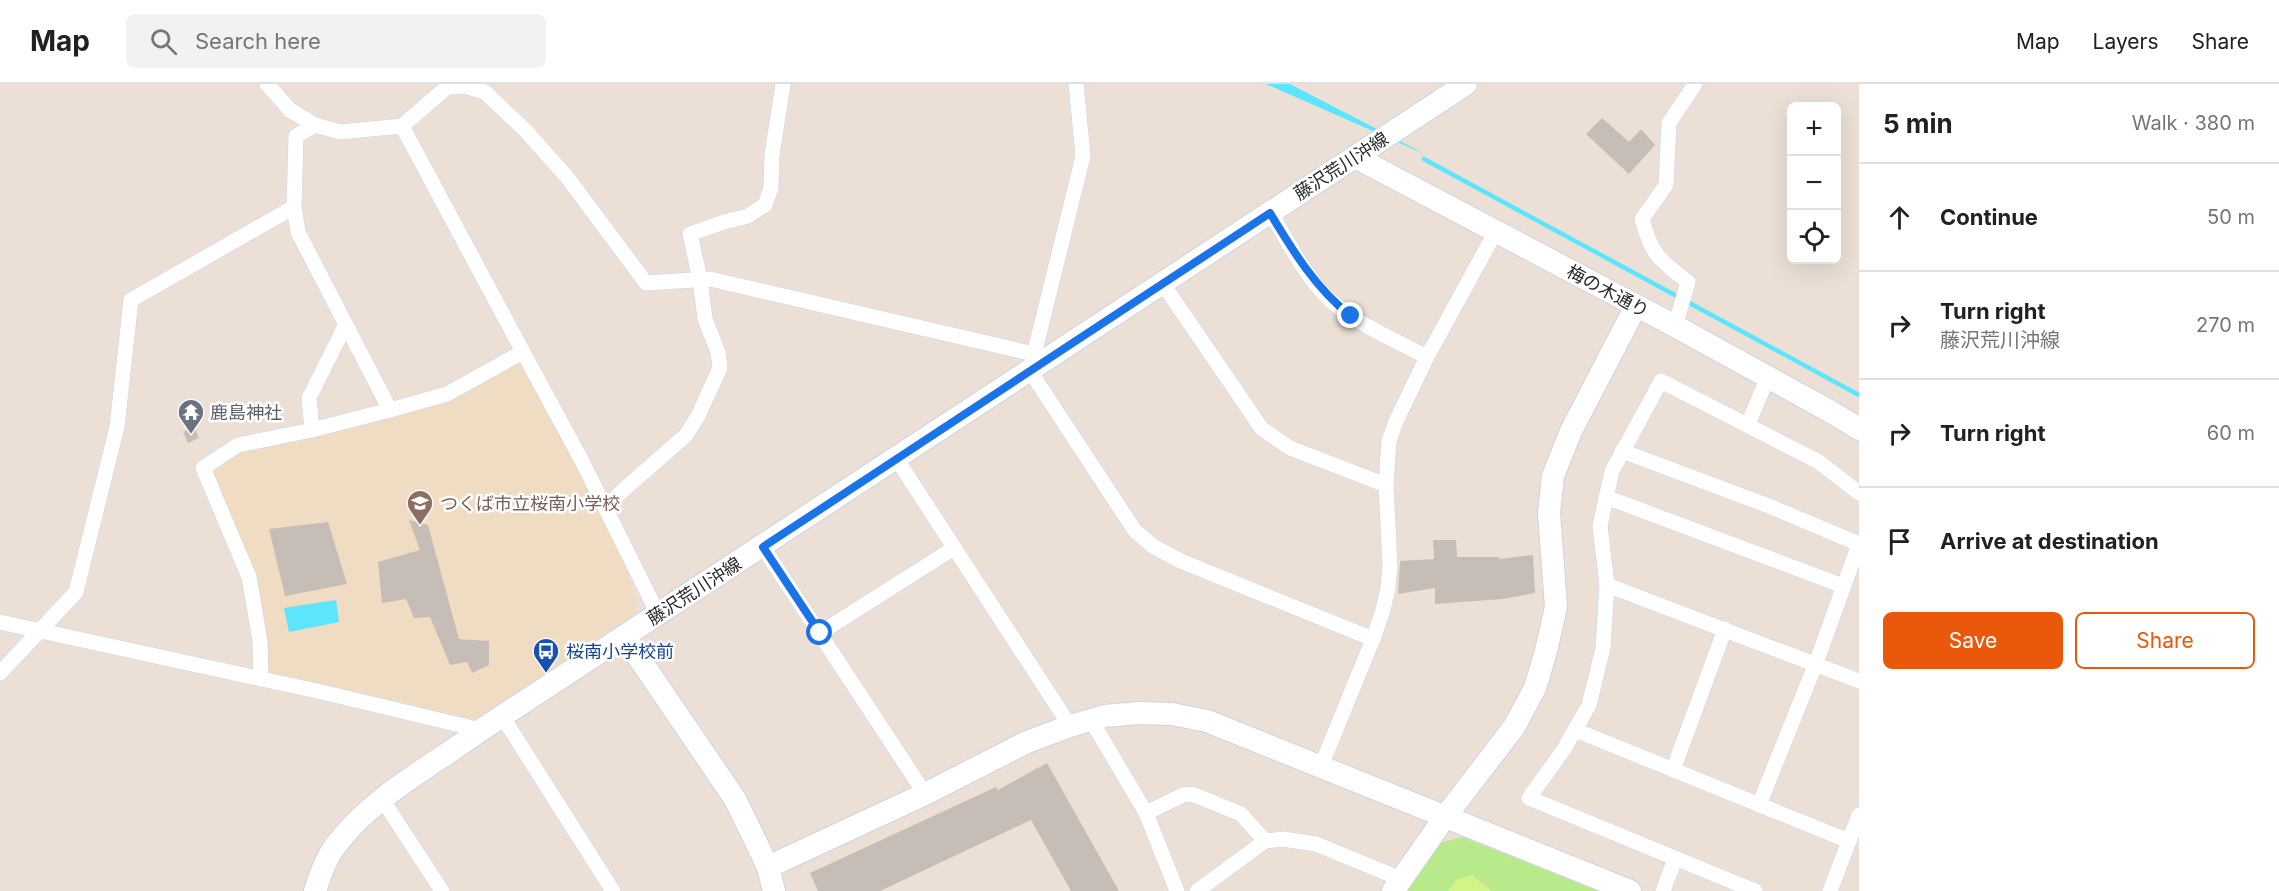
<!DOCTYPE html>
<html lang="en">
<head>
<meta charset="utf-8">
<style>
  :root { --surface:#fff; --page:#f2f2f2; --text:#202124; --muted:#757577; --line:#e0e0e0; --accent:#ea580c }
  body { margin:0; font-family:Inter,"Noto Sans JP",sans-serif; background:var(--page); color:var(--text) }
  .controls { position:absolute; right:18px; top:18px; display:grid; overflow:hidden; border-radius:9px; box-shadow:0 6px 24px #0002 }
  .controls button { width:54px; height:54px; display:grid; place-items:center; padding:0; border:0; border-bottom:2px solid var(--line); background:var(--surface); color:var(--text); font:30px sans-serif }
  .stop { position:absolute; width:18px; height:18px; margin:-14px; border:4px solid #1a73e8; border-radius:50%; background:#fff }
  .stop.end { background:#1a73e8; border-color:#fff; box-shadow:0 2px 6px #0008 }
  .list { margin:0; padding:0; list-style:none }
  h2 { display:flex; justify-content:space-between; align-items:center; height:78px; margin:0; padding:0 24px; font-size:26px }
  h2 small { font-size:20px; font-weight:400; color:var(--muted) }
  .list li { display:grid; grid-template-columns:39px 1fr auto; gap:18px; align-items:center; box-sizing:border-box; height:108px; padding:0 24px; border-top:2px solid var(--line) }
  .list b { display:block; font-size:22px; white-space:nowrap }
  .list p { margin:0; font-size:20px; white-space:nowrap; color:var(--muted) }
  .list em { font-size:20px; font-style:normal; color:var(--muted) }
  .actions { display:flex; gap:12px; padding:18px 24px }
  .actions a { flex:1; padding:14px 0; border:2px solid var(--accent); border-radius:9px; text-align:center; font-size:21px; color:var(--accent) }
  .actions .main { background:var(--accent); color:#fff }
  .icon { flex:none; width:33px; height:33px; fill:none; stroke:currentColor; stroke-width:2; stroke-linecap:round; stroke-linejoin:round }
  .map { position:relative; flex:none; width:1859px; height:807px; overflow:hidden }
  header { display:flex; align-items:center; gap:36px; box-sizing:border-box; height:84px; padding:0 30px; background:var(--surface); border-bottom:2px solid var(--line) }
  header strong { font-size:28px }
  nav { display:flex; gap:33px; margin-inline-start:auto; font-size:21px }
  .search { width:420px; height:54px; background:var(--page); display:flex; align-items:center; gap:15px; box-sizing:border-box; padding:0 21px; border-radius:9px; color:var(--muted); font-size:22px }
  main { display:flex }
  aside { flex:1; background:var(--surface) }
  .map>svg:first-child { display:block }
  .education { fill:#f0dcc3 }
  .green { fill:#b8ea8c }
  .pitch { fill:#d2f386 }
  .water { fill:#5ce5fc }
  .lines { fill:none; stroke-linecap:round; stroke-linejoin:round }
  .stream { stroke:#5ce5fc; stroke-width:4.5 }
  .building { fill:#c7bdb7 }
  .street-casing { stroke:#ccd3e3; stroke-width:16 }
  .secondary-casing { stroke:#ccd3e3; stroke-width:24 }
  .street { stroke:#fff; stroke-width:15 }
  .secondary { stroke:#fff; stroke-width:22 }
  .route { stroke:#1a73e8; stroke-width:8 }
  .labels { text-anchor:middle; dominant-baseline:central; stroke-width:5; stroke-linejoin:round; paint-order:stroke }
  .street-label { font-size:18px; fill:#272727; stroke:#fff }
  .worship-label { font-size:18px; fill:#5b616d; stroke:#fff; text-anchor:start }
  .education-label { font-size:18px; fill:#785e54; stroke:#fff; text-anchor:start }
  .transit-label { font-size:18px; fill:#164399; stroke:#fff; text-anchor:start }
</style>
</head>
<body>
<header>
<strong>Map</strong>
<div class="search"><svg class="icon" aria-label="search" viewBox="0 0 24 24"><circle cx="10" cy="10" r="6"/><path d="M15 15l6 6"/></svg>Search here</div>
<nav><a>Map</a><a>Layers</a><a>Share</a></nav>
</header>
<main>
<div class="map">
<svg width="1859" height="807" viewBox="0 0 1859 807">
  <rect width="100%" height="100%" fill="#ece0d6"/>
  <polygon class="education" points="521,277 619,464 637,518 633,531 478,633 467,633 269,588 265,578 262,543 211,390 213,382 240,365 301,354"/>
  <polygon class="green" points="1462,753 1599,807 1404,807 1434,760"/>
  <polygon class="pitch" points="1472,791 1492,807 1448,807 1456,796"/>
  <g class="water">
    <polygon points="1266,0 1290,0 1427,71"/>
    <polygon points="336,516 339,538 289,548 284,524"/>
  </g>
  <g class="lines">
    <polyline class="stream" points="1424,75 1859,311"/>
  </g>
  <g class="building">
    <polygon points="1602,34 1629,58 1641,45 1655,61 1629,90 1586,50"/>
    <polygon points="194,343 199,354 188,359 183,348"/>
    <polygon points="409,436 428,441 459,555 489,557 489,581 472,589 467,578 450,581 430,533 414,534 406,515 382,519 378,478 420,466"/>
    <polygon points="328,438 347,500 285,512 269,445"/>
    <polygon points="1433,456 1456,456 1457,473 1499,473 1499,475 1533,471 1535,509 1502,515 1435,520 1435,504 1398,510 1400,477 1434,475"/>
    <polygon points="1047,679 1119,807 1071,807 1031,736 880,807 818,807 810,789 996,703 998,706"/>
  </g>
  <g class="lines">
    <g class="street-casing">
      <g id="street">
        <polyline points="267,0 290,26 315,41 340,48 402,42 447,3 464,2 485,8 526,47 567,93 646,199 710,195 1034,270"/>
        <polyline points="1076,0 1083,72 1030,287 1135,447 1154,463 1183,478 1373,555"/>
        <polyline points="315,41 296,52 294,123 298,148 390,326 447,310 523,268 582,377 658,530"/>
        <polyline points="402,42 523,268"/>
        <path d="M1271,129C1287,157 1307,195 1331,217C1359,241 1395,256 1427,273"/>
        <polyline points="1163,200 1262,345 1290,364 1386,401"/>
        <path d="M1675,242L1688,198C1659,175 1652,172 1642,135L1666,101L1669,39L1695,0"/>
        <polyline points="1748,340 1768,293"/>
        <polyline points="312,346 390,326"/>
        <polyline points="1622,367 1769,422 1859,460"/>
        <polyline points="896,374 1070,642"/>
        <polyline points="1606,413 1843,502"/>
        <polyline points="606,424 620,409 686,351 698,332 720,284 718,268 705,235 700,195 690,150 724,138 748,132 765,121 771,104 772,71 783,0"/>
        <polyline points="763,463 925,710"/>
        <polyline points="1607,501 1859,597"/>
        <polyline points="0,538 326,609 481,646"/>
        <polyline points="820,549 954,464"/>
        <polyline points="0,589 76,508 117,343 131,216 294,123"/>
        <polyline points="261,595 260,557 249,493 203,384 238,361 312,346 309,314 345,242"/>
        <polyline points="502,632 613,807"/>
        <polyline points="1091,636 1146,729 1177,807"/>
        <polyline points="1575,646 1849,757"/>
        <polyline points="1321,682 1373,555 1383,526 1388,504 1390,481 1386,401 1389,357 1396,337 1427,273 1496,147"/>
        <polyline points="1673,686 1725,545"/>
        <polyline points="382,715 442,807"/>
        <polyline points="1759,721 1816,579 1859,460"/>
        <polyline points="1146,729 1183,711 1192,710 1241,730 1265,757"/>
        <polyline points="1197,807 1265,757 1283,755 1316,760 1401,795"/>
        <polyline points="1663,807 1675,775"/>
        <polyline points="1755,807 1529,714 1564,665 1589,621 1603,564 1607,501 1600,442 1612,387 1661,297 1819,378 1859,409"/>
        <polyline points="1830,807 1859,731"/>
      </g>
    </g>
    <g class="secondary-casing">
      <g id="secondary">
        <polyline points="1355,73 1675,242 1833,329 1859,345"/>
        <polyline points="624,552 735,715 768,783 774,807"/>
        <polyline points="768,783 925,710 1027,658 1070,642 1105,632 1138,629 1172,630 1207,637 1630,807"/>
        <path d="M315,807C320,792 326,774 336,761C373,712 432,682 481,646L1466,0"/>
        <polyline points="1393,807 1445,733 1514,643 1535,604 1546,567 1556,523 1549,429 1553,392 1571,347 1636,222"/>
      </g>
    </g>
    <use href="#street" class="street"/>
    <use href="#secondary" class="secondary"/>
  </g>
  <g class="lines">
    <path class="route" d="M820,549L763,463L1270,129C1293,167 1316,205 1351,232"/>
  </g>
  <defs>
    <g id="temple-pin" transform="scale(1.35)"><path d="M0 17L-7.5 6A9.5 9.5 0 1 1 7.5 6Z" fill="#6b7280" stroke="#fff"/><path d="M0-6L5-2H3V0L6.5 2.5H4V6H1.5V3h-3V6H-4V2.5H-6.5L-3 0V-2H-5Z" fill="#fff"/></g>
    <g id="school-pin" transform="scale(1.35)"><path d="M0 17L-7.5 6A9.5 9.5 0 1 1 7.5 6Z" fill="#8d6e63" stroke="#fff"/><path d="M0-5L7-2L0 1L-7-2ZM-4 1L0 2.5L4 1V4Q0 6-4 4Z" fill="#fff"/></g>
    <g id="bus-pin" transform="scale(1.35)"><path d="M0 17L-7.5 6A9.5 9.5 0 1 1 7.5 6Z" fill="#1a4fb4" stroke="#fff"/><path d="M-5-6H5V4H4V6H2V4H-2V6H-4V4H-5ZM-3.5-4V0h7V-4ZM-3.5 1.2v1.5H-2V1.2ZM2 1.2v1.5H3.5V1.2Z" fill="#fff"/></g>
  </defs>
  <g fill-rule="evenodd">
    <use href="#temple-pin" x="191" y="328"/>
    <use href="#school-pin" x="420" y="419"/>
    <use href="#bus-pin" x="546" y="567"/>
  </g>
  <g class="labels">
    <g class="street-label">
      <text transform="translate(1341 82) rotate(-33)">藤沢荒川沖線</text>
      <text transform="translate(1608 207) rotate(28)">梅の木通り</text>
      <text transform="translate(694 507) rotate(-33)">藤沢荒川沖線</text>
    </g>
    <g class="worship-label">
      <text x="210" y="328">鹿島神社</text>
    </g>
    <g class="education-label">
      <text x="440" y="419">つくば市立桜南小学校</text>
    </g>
    <g class="transit-label">
      <text x="566" y="567">桜南小学校前</text>
    </g>
  </g>
</svg>
<div class="controls">
<button>+</button>
<button>−</button>
<button><svg class="icon" aria-label="locate" viewBox="0 0 24 24"><circle cx="12" cy="12" r="6"/><path d="M12 2v4M12 18v4M2 12h4M18 12h4"/></svg></button>
</div>
<div class="stop" style="left:820px;top:549px"></div>
<div class="stop end" style="left:1351px;top:232px"></div>
</div>
<aside>
<h2>5 min<small>Walk · 380 m</small></h2>
<ul class="list">
<li><svg class="icon" aria-label="ahead" viewBox="0 0 24 24"><path d="M12 20V5M6 11l6-6 6 6"/></svg><div><b>Continue</b></div><em>50 m</em></li>
<li><svg class="icon" aria-label="right" viewBox="0 0 24 24"><path d="M7 20v-9h11M14 6l5 5-5 5"/></svg><div><b>Turn right</b><p>藤沢荒川沖線</p></div><em>270 m</em></li>
<li><svg class="icon" aria-label="right" viewBox="0 0 24 24"><path d="M7 20v-9h11M14 6l5 5-5 5"/></svg><div><b>Turn right</b></div><em>60 m</em></li>
<li><svg class="icon" aria-label="arrive" viewBox="0 0 24 24"><path d="M6 21V4h12l-3 4 3 4H6"/></svg><div><b>Arrive at destination</b></div></li>
</ul>
<div class="actions"><a class="main">Save</a><a>Share</a></div>
</aside>
</main>
</body>
</html>
